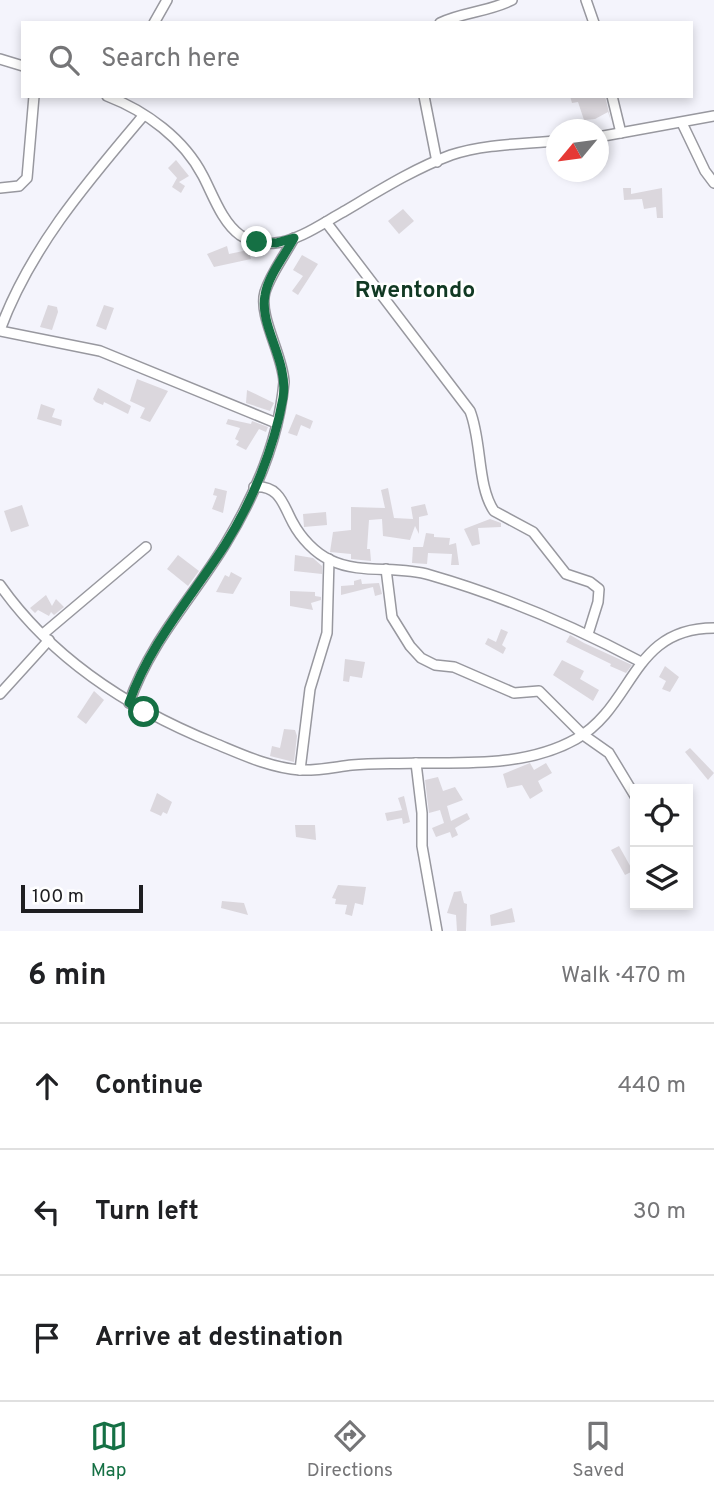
<!DOCTYPE html>
<html lang="en">
<head>
<meta charset="utf-8">
<style>
  :root { --surface:#fff; --page:#f2f2f2; --text:#202124; --muted:#757577; --line:#e0e0e0; --accent:#157044 }
  body { margin:0; font-family:Overpass,sans-serif; background:var(--page); color:var(--text) }
  .controls { position:absolute; right:21px; bottom:21px; display:grid; overflow:hidden; border-radius:0px; box-shadow:0 4px 10px #0003 }
  .controls button { width:63px; height:63px; display:grid; place-items:center; padding:0; border:0; border-bottom:2px solid var(--line); background:var(--surface); color:var(--text); font:35px sans-serif }
  .compass { position:absolute; left:546px; top:119px; width:63px; height:63px; border-radius:50%; background:var(--surface); box-shadow:0 4px 10px #0003; rotate:241deg }
  .scale { position:absolute; left:21px; bottom:18px; width:122px; box-sizing:border-box; padding-left:7px; border:4px solid #1e1e21; border-top:0; font-size:19px; line-height:24px; white-space:nowrap; color:#1e1e21; -webkit-text-stroke:5px #fff; paint-order:stroke }
  .stop { position:absolute; width:21px; height:21px; margin:-16px; border:5px solid #157044; border-radius:50%; background:#fff }
  .stop.end { background:#157044; border-color:#fff; box-shadow:0 2px 7px #0008 }
  .list { margin:0; padding:0; list-style:none }
  h2 { display:flex; justify-content:space-between; align-items:center; height:91px; margin:0; padding:0 28px; font-size:30px }
  h2 small { font-size:23px; font-weight:400; color:var(--muted) }
  .list li { display:grid; grid-template-columns:46px 1fr auto; gap:21px; align-items:center; box-sizing:border-box; height:126px; padding:0 28px; border-top:2px solid var(--line) }
  .list b { display:block; font-size:26px; white-space:nowrap }
  .list em { font-size:23px; font-style:normal; color:var(--muted) }
  .icon { flex:none; width:38px; height:38px; fill:none; stroke:currentColor; stroke-width:2; stroke-linecap:round; stroke-linejoin:round }
  .map { position:relative; flex:none; width:714px; height:931px; overflow:hidden }
  .search { position:absolute; background:var(--surface); box-shadow:0 4px 10px #0003; left:21px; right:21px; top:21px; height:77px; display:flex; align-items:center; gap:18px; box-sizing:border-box; padding:0 24px; border-radius:0px; color:var(--muted); font-size:26px }
  .sheet { height:469px; background:var(--surface) }
  nav { display:flex; justify-content:space-around; align-items:center; box-sizing:border-box; height:98px; border-top:2px solid var(--line); background:var(--surface); font-size:19px; color:var(--muted) }
  nav a { display:grid; justify-items:center; gap:4px }
  nav .on { color:var(--accent) }
  .map>svg:first-child { display:block }
  .building { fill:#dbd7dd }
  .lines { fill:none; stroke-linecap:round; stroke-linejoin:round }
  .minor-casing { stroke:#98989f; stroke-width:12 }
  .minor { stroke:#fff; stroke-width:9 }
  .route { stroke:#157044; stroke-width:9 }
  .labels { text-anchor:middle; dominant-baseline:central; stroke-width:5; stroke-linejoin:round; paint-order:stroke }
  .quarter-label { font-size:23px; font-weight:bold; fill:#113923; stroke:#fff }
</style>
</head>
<body>
<div class="map">
<svg width="714" height="931" viewBox="0 0 714 931">
  <rect width="100%" height="100%" fill="#f4f4fc"/>
  <g class="building">
    <polygon points="570,96 605,96 611,121 608,112 595,119 584,120 578,102 572,103"/>
    <polygon points="176,160 189,176 179,182 185,186 181,193 172,187 177,178 168,168"/>
    <polygon points="623,188 631,188 631,194 662,188 663,218 657,218 656,207 644,209 642,199 624,200"/>
    <polygon points="403,209 414,221 399,234 388,221"/>
    <polygon points="227,246 229,254 248,250 251,259 214,267 207,254"/>
    <polygon points="302,255 318,264 298,295 292,291 303,276 293,270"/>
    <polygon points="48,305 57,307 58,312 52,330 40,327"/>
    <polygon points="104,305 114,308 106,330 96,326"/>
    <polygon points="137,379 168,391 150,422 140,418 145,408 130,401"/>
    <polygon points="98,388 131,406 128,414 104,402 103,405 96,402 93,399"/>
    <polygon points="247,390 274,403 270,411 246,403"/>
    <polygon points="41,404 55,409 52,417 62,420 61,426 37,419"/>
    <polygon points="296,414 313,421 310,429 301,425 297,436 288,433"/>
    <polygon points="228,419 251,424 252,421 268,427 266,432 259,429 246,450 236,445 239,441 235,439 240,428 226,424"/>
    <polygon points="215,488 227,491 223,513 212,509 217,496 213,495"/>
    <polygon points="388,488 394,518 413,519 411,507 425,504 428,515 419,517 419,534 415,526 410,540 383,536 382,519 369,520 367,549 370,549 371,561 351,559 351,554 330,552 333,532 351,530 351,507 385,508 381,490"/>
    <polygon points="22,505 29,526 11,532 4,511"/>
    <polygon points="326,512 327,525 304,527 303,514"/>
    <polygon points="490,519 501,523 501,527 478,528 480,544 472,546 464,529"/>
    <polygon points="426,533 434,534 434,537 450,538 449,545 456,543 459,565 451,565 452,554 428,553 427,564 412,563 413,547 423,547"/>
    <polygon points="178,555 199,571 188,586 167,569"/>
    <polygon points="295,555 313,558 322,566 322,574 294,571"/>
    <polygon points="231,572 242,578 233,594 216,592 225,575 229,577"/>
    <polygon points="361,579 362,584 379,583 382,594 375,596 373,587 341,595 341,586 354,585 354,581"/>
    <polygon points="290,591 315,592 315,596 321,597 321,600 311,603 313,610 290,606"/>
    <polygon points="46,595 52,606 56,599 64,607 54,615 51,612 49,616 38,610 35,613 30,608"/>
    <polygon points="501,629 508,632 502,645 506,648 503,654 485,644 488,638 496,642"/>
    <polygon points="570,635 584,643 632,665 626,673 610,666 611,664 566,642"/>
    <polygon points="345,659 365,662 362,678 350,676 349,682 343,681"/>
    <polygon points="562,660 584,671 580,679 599,690 593,701 553,675"/>
    <polygon points="665,666 679,677 670,692 662,689 666,681 659,677"/>
    <polygon points="94,691 104,700 86,724 77,717"/>
    <polygon points="284,729 295,730 297,736 294,762 270,756 272,746 280,748"/>
    <polygon points="690,748 714,773 708,780 685,752"/>
    <polygon points="530,763 534,770 546,763 552,773 538,781 543,791 530,799 522,785 507,788 503,774"/>
    <polygon points="438,777 443,791 455,787 463,800 447,806 451,821 467,813 470,819 455,828 458,835 452,838 450,832 436,837 432,828 444,823 440,810 429,813 425,780"/>
    <polygon points="157,793 172,802 167,814 163,812 161,816 150,811"/>
    <polygon points="404,796 410,822 403,824 402,818 387,821 385,813 402,810 398,798"/>
    <polygon points="295,825 315,825 316,840 296,837"/>
    <polygon points="619,846 633,871 625,875 611,850"/>
    <polygon points="338,885 366,887 363,905 355,903 352,916 345,914 347,905 335,904 336,899 332,898"/>
    <polygon points="461,891 464,903 467,904 466,931 457,931 456,915 447,913 454,892"/>
    <polygon points="222,901 244,903 248,915 221,908"/>
    <polygon points="512,908 515,922 491,926 490,915"/>
  </g>
  <g class="lines">
    <g class="minor-casing">
      <g id="minor">
        <polyline points="586,0 594,23"/>
        <polyline points="154,23 167,0"/>
        <path d="M440,23C463,12 488,12 512,0"/>
        <polyline points="0,59 23,66"/>
        <path d="M107,96C146,111 184,139 203,176C213,195 222,222 240,235C249,241 265,244 275,243C298,241 323,223 343,212C377,192 413,169 451,155C484,144 522,144 556,141"/>
        <polyline points="424,96 437,162"/>
        <polyline points="612,96 621,133"/>
        <polyline points="682,123 705,171 714,183"/>
        <polyline points="598,137 714,116"/>
        <polyline points="0,188 19,186 27,178 34,96"/>
        <path d="M326,222L470,411C482,441 477,486 494,511L533,532L566,574L590,582L599,589L598,602L588,634"/>
        <path d="M0,330C30,248 88,181 143,116"/>
        <polyline points="0,331 100,351 276,423"/>
        <path d="M254,487C280,485 283,505 293,523C301,538 315,553 330,560C361,575 397,565 430,575C503,596 573,626 641,662"/>
        <polyline points="386,569 392,617 410,646 421,658 435,665 454,667 514,693 539,691 582,734 609,753 635,796"/>
        <path d="M0,585C53,660 130,709 214,743C241,754 270,768 300,770C317,771 335,767 352,765C373,763 395,764 416,763C469,763 528,766 576,739C635,705 631,628 714,628"/>
        <polyline points="43,634 146,547"/>
        <polyline points="0,694 49,640"/>
        <path d="M129,703C151,640 192,599 226,543C255,495 279,438 284,382C283,355 258,316 265,292C271,273 285,255 294,238"/>
        <polyline points="416,763 422,813 422,846 437,931"/>
        <polyline points="300,770 310,689 327,633 329,559"/>
      </g>
    </g>
    <use href="#minor" class="minor"/>
  </g>
  <g class="lines">
    <path class="route" d="M144,712L129,703C150,643 191,598 225,545C252,502 274,449 283,398C289,360 259,327 265,295C268,276 285,255 294,238L276,243L257,242"/>
  </g>
  <g class="labels">
    <g class="quarter-label">
      <text x="415" y="291">Rwentondo</text>
    </g>
  </g>
</svg>
<div class="controls">
<button><svg class="icon" aria-label="locate" viewBox="0 0 24 24"><circle cx="12" cy="12" r="6"/><path d="M12 2v4M12 18v4M2 12h4M18 12h4"/></svg></button>
<button><svg class="icon" aria-label="layers" viewBox="0 0 24 24"><path d="M12 4l9 5-9 5-9-5zM3 14l9 5 9-5"/></svg></button>
</div>
<svg class="compass" viewBox="-18 -18 36 36"><path d="M0-13l5 13h-10z" fill="#e53935"/><path d="M0 13l5-13h-10z" fill="#757577"/></svg>
<div class="scale">100 m</div>
<div class="stop" style="left:144px;top:712px"></div>
<div class="stop end" style="left:257px;top:242px"></div>
<div class="search"><svg class="icon" aria-label="search" viewBox="0 0 24 24"><circle cx="10" cy="10" r="6"/><path d="M15 15l6 6"/></svg>Search here</div>
</div>
<section class="sheet">
<h2>6 min<small>Walk · 470 m</small></h2>
<ul class="list">
<li><svg class="icon" aria-label="ahead" viewBox="0 0 24 24"><path d="M12 20V5M6 11l6-6 6 6"/></svg><div><b>Continue</b></div><em>440 m</em></li>
<li><svg class="icon" aria-label="left" viewBox="0 0 24 24"><path d="M17 20v-9H6M10 6l-5 5 5 5"/></svg><div><b>Turn left</b></div><em>30 m</em></li>
<li><svg class="icon" aria-label="arrive" viewBox="0 0 24 24"><path d="M6 21V4h12l-3 4 3 4H6"/></svg><div><b>Arrive at destination</b></div></li>
</ul>
</section>
<nav>
<a class="on"><svg class="icon" aria-label="map" viewBox="0 0 24 24"><path d="M3 6l6-2 6 2 6-2v14l-6 2-6-2-6 2zM9 4v14M15 6v14"/></svg>Map</a>
<a><svg class="icon" aria-label="directions" viewBox="0 0 24 24"><path d="M12 3l9 9-9 9-9-9zM9 14v-3h6M13 9l2 2-2 2"/></svg>Directions</a>
<a><svg class="icon" aria-label="saved" viewBox="0 0 24 24"><path d="M7 4h10v16l-5-4-5 4z"/></svg>Saved</a>
</nav>
</body>
</html>
